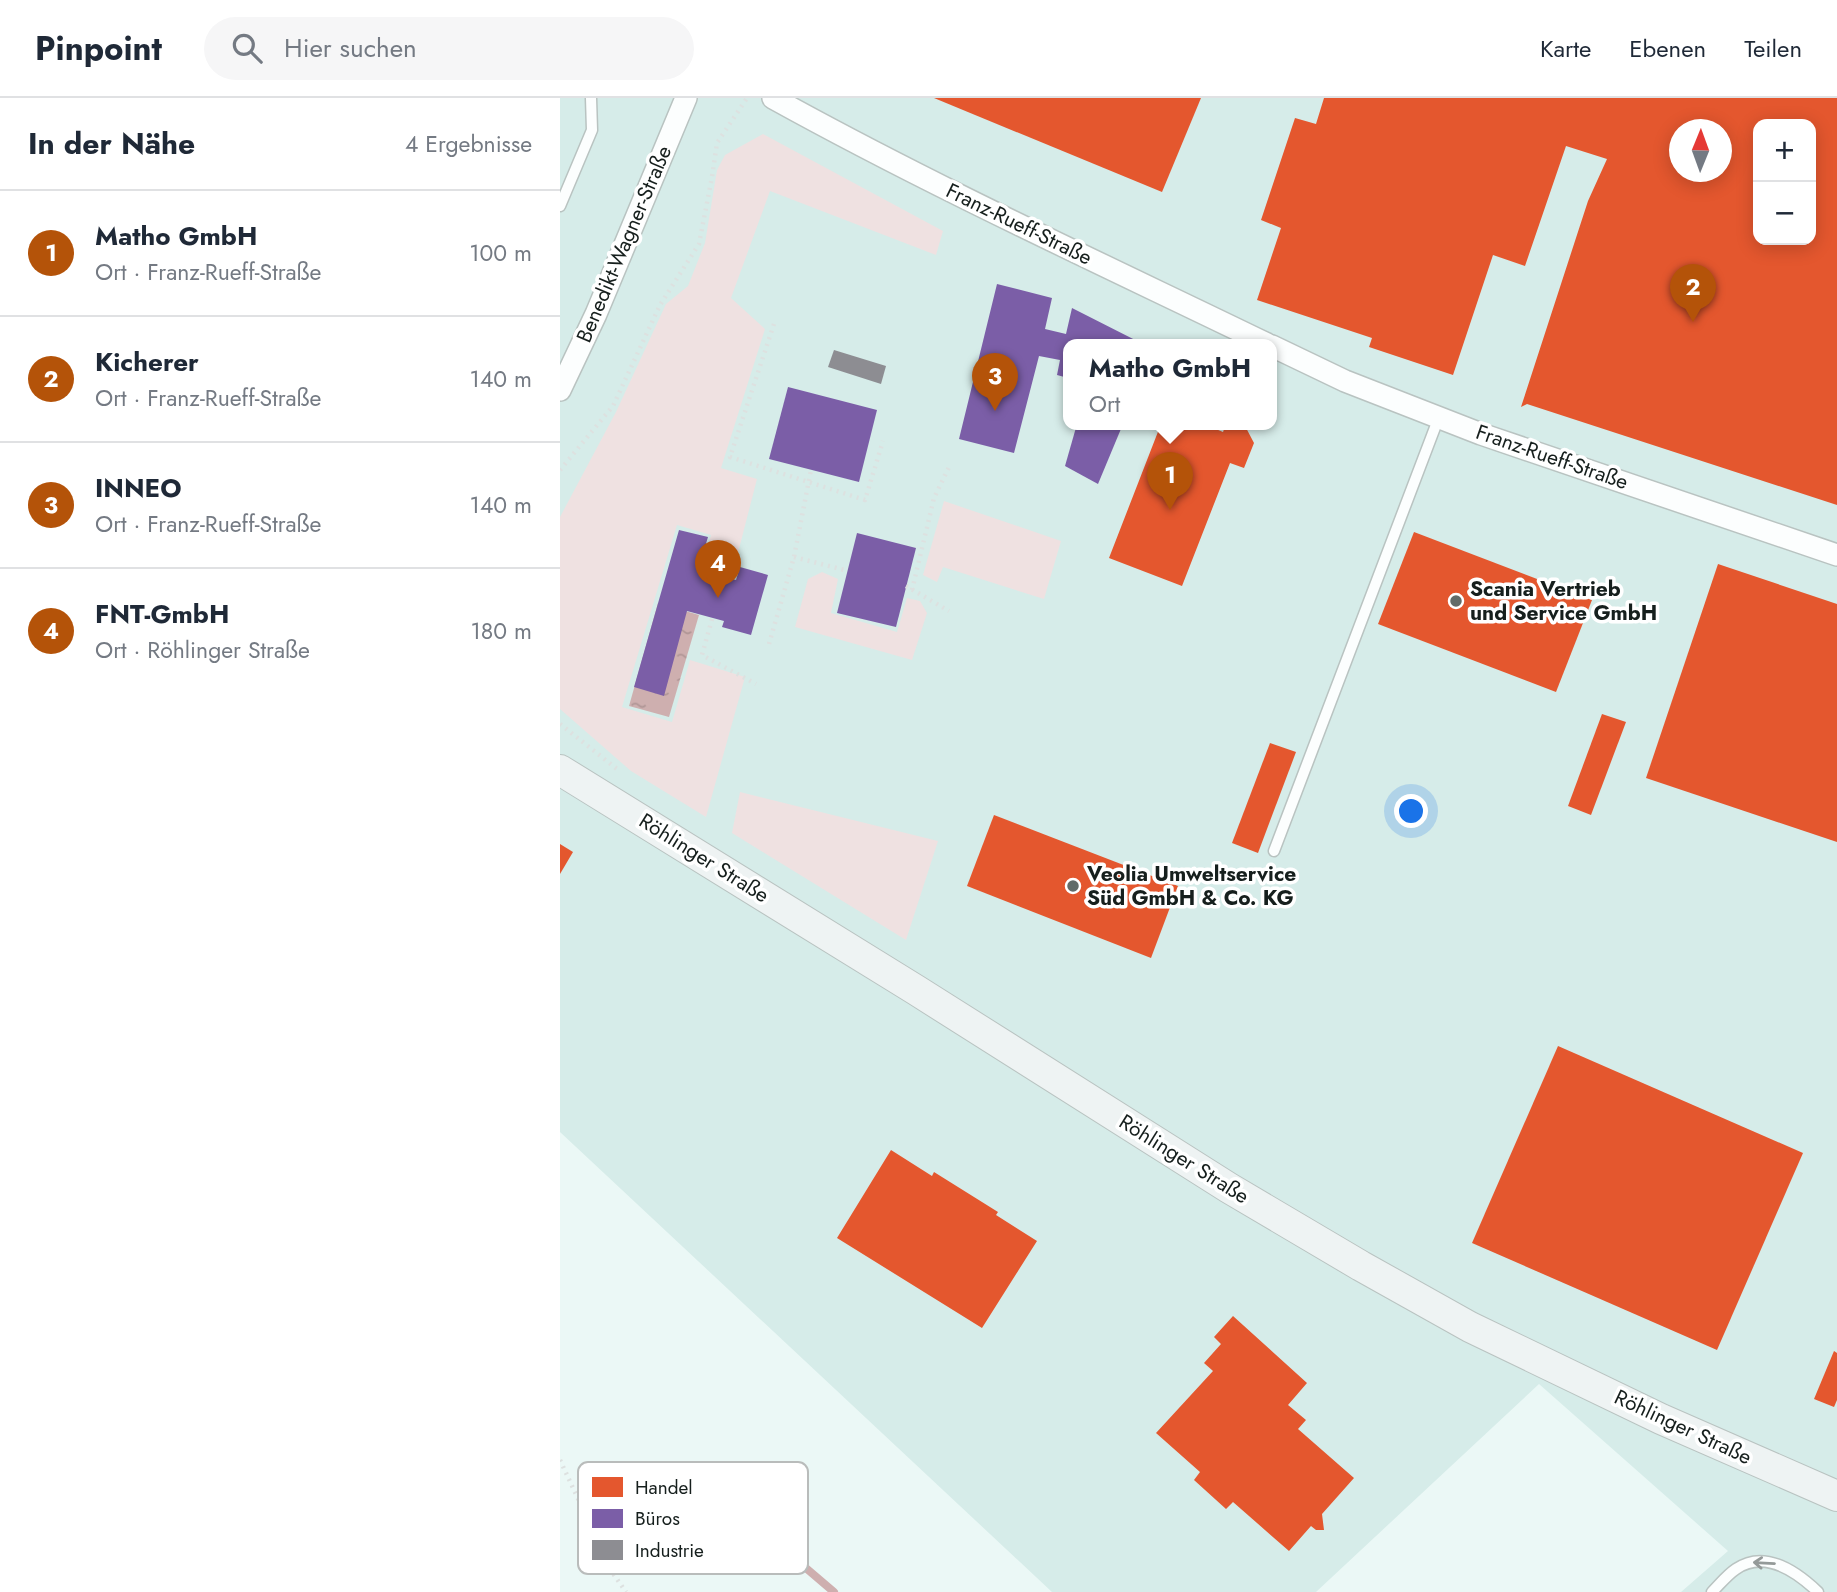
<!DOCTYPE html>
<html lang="de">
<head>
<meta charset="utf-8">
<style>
  :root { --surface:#fff; --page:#f6f6f7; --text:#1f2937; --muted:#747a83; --line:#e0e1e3; --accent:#b45309 }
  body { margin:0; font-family:Jost,sans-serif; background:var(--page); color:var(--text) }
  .controls { position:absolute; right:21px; top:21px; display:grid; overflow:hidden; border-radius:14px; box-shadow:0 4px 18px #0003 }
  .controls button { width:63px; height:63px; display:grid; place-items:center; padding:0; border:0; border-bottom:2px solid var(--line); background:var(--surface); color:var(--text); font:35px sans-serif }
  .compass { position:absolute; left:1109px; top:21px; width:63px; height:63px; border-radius:50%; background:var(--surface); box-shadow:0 4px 18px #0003; rotate:1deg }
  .you { position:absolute; left:852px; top:714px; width:24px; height:24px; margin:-18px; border:5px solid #fff; border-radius:50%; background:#1a73e8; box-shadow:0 0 0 10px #1a73e833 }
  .badge { display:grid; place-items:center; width:46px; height:46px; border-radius:50%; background:var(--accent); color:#fff; font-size:23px; font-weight:700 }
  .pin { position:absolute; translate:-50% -58px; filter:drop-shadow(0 2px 4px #0008) }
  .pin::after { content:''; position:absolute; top:37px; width:24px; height:21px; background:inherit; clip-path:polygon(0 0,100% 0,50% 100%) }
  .popup { position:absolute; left:503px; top:241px; width:214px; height:91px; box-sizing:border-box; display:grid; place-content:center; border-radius:14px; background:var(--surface); filter:drop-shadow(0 2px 5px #0005); font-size:23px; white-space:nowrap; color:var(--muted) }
  .popup b { font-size:26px; color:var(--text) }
  .popup::after { content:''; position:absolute; left:50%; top:100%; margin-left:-14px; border:14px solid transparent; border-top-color:var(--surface) }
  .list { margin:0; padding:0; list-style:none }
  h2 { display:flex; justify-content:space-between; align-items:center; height:91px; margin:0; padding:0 28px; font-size:30px }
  h2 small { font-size:23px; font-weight:400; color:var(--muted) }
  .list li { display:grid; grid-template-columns:46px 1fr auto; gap:21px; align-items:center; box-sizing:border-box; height:126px; padding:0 28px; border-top:2px solid var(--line) }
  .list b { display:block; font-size:26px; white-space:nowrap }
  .list p { margin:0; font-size:23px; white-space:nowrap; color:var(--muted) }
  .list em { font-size:23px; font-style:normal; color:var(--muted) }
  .icon { flex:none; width:38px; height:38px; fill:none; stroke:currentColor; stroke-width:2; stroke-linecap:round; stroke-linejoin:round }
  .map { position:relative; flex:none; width:1277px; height:1494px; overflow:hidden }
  header { display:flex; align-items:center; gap:42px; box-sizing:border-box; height:98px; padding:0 35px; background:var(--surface); border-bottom:2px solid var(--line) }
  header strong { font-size:33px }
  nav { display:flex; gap:38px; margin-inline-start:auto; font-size:24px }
  .search { width:490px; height:63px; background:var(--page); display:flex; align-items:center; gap:18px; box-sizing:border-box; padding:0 24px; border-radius:38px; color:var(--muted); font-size:26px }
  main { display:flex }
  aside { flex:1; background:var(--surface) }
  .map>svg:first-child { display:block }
  .built { fill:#d6ece9; fill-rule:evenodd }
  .green { fill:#efe1e1 }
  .water { fill:url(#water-ripples) }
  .shops { fill:#e4572e; fill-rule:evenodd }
  .offices { fill:#7b5ea7 }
  .industry { fill:#8d8d92 }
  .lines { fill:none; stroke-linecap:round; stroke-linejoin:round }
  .stream { stroke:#ceafaf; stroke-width:8 }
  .lane-casing { stroke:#b9c3c1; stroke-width:13 }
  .street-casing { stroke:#b9c3c1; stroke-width:24 }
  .secondary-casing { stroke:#b9c3c1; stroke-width:32 }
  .path { stroke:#dde1e0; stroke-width:4.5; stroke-dasharray:2 5; stroke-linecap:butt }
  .lane { stroke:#fcfefe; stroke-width:10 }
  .street { stroke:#fcfefe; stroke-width:21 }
  .secondary { stroke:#eef3f3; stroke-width:30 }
  .oneway { stroke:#949a99 }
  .poi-dot { fill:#616b69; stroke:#fff; stroke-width:2.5 }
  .labels { text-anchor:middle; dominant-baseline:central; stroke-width:7; stroke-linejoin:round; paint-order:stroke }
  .street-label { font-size:21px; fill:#161f1d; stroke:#fff }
  .poi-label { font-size:21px; font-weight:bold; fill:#161f1d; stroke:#fff; text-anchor:start }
  .key { fill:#fff; stroke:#b9bcbb; stroke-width:2 }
  .key-label { font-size:19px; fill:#161f1d }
</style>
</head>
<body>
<header>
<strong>Pinpoint</strong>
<div class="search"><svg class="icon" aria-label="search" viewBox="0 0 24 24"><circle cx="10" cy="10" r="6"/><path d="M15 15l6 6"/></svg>Hier suchen</div>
<nav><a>Karte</a><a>Ebenen</a><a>Teilen</a></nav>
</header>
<main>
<aside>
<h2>In der Nähe<small>4 Ergebnisse</small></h2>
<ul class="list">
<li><span class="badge">1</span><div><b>Matho GmbH</b><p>Ort · Franz-Rueff-Straße</p></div><em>100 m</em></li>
<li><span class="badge">2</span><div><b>Kicherer</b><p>Ort · Franz-Rueff-Straße</p></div><em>140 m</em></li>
<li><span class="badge">3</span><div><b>INNEO</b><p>Ort · Franz-Rueff-Straße</p></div><em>140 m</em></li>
<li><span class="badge">4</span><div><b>FNT-GmbH</b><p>Ort · Röhlinger Straße</p></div><em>180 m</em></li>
</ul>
</aside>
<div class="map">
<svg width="1277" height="1494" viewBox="0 0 1277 1494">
  <defs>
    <pattern id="water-ripples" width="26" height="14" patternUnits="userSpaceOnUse" patternTransform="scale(1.75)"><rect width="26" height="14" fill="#ceafaf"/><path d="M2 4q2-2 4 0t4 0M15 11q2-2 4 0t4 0" fill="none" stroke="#b09696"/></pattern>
  </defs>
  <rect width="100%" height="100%" fill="#ebf8f6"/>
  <path class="built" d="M0,0H1277V1494H1121L1168,1453L979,1286L756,1494H492L0,1034ZM1198,26H1251V142H1198ZM1120,32H1162V74H1120ZM508,246H712V326H508Z"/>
  <g class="green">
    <polygon points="203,36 383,133 376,157 210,93 171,200 205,231 161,370 197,381 172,478 142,470 151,437 117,427 62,609 112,624 130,562 185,579 146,719 71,673 0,611 0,419 56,314 106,206 128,188 145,145 157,72 165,57"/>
    <polygon points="384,403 501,443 484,501 383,469 377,484 363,477"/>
    <polygon points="262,474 278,481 271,515 337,534 347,500 360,503 367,515 352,562 235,529 248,481"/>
    <polygon points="180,694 378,743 346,842 172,735"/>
  </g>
  <polygon class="water" points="98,505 139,517 109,619 69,608"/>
  <g class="shops">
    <polygon points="374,0 641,0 602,94"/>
    <path d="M764,0H1277V407L967,306L961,309L1028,103L1047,61L1006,48L965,168L933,157L893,277L809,249L812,240L697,202L721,130L701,122L735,20L756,26ZM1198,26H1251V142H1198ZM1120,32H1162V74H1120Z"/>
    <polygon points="601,326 644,326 663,334 666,326 684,326 694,345 684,370 670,365 622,488 549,460"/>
    <polygon points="854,434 1032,502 996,594 818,526"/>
    <polygon points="1158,466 1277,506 1277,744 1086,680"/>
    <polygon points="1042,616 1066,624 1031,717 1008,708"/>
    <polygon points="710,645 736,654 698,755 672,745"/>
    <polygon points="434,717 618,788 591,860 407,788"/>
    <polygon points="0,746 13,754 0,776"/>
    <polygon points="998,948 1243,1055 1157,1252 912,1145"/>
    <polygon points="331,1052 372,1078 374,1074 438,1114 436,1117 477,1143 422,1230 277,1140"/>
    <polygon points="673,1218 747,1285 728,1307 746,1322 738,1331 794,1380 762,1416 764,1432 756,1432 751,1428 729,1453 673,1404 666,1411 634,1382 640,1374 596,1335 653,1273 644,1265 661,1246 654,1239"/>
    <polygon points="1274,1253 1277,1255 1277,1302 1274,1309 1254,1301"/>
  </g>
  <g class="offices">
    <polygon points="437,186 492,200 485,231 506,236 512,210 583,246 508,246 508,280 497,277 500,262 479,258 454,355 399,341"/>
    <polygon points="228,289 317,312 299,384 209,361"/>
    <polygon points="517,326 563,326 538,386 505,368"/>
    <polygon points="119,432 148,439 138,472 176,482 180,469 208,477 191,537 162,529 164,523 127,513 104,598 74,589"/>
    <polygon points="297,435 356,450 336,529 277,515"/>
  </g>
  <polygon class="industry" points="274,252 326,268 321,286 268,269"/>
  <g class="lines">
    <polyline class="stream" points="108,1379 233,1459 274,1494"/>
    <g class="lane-casing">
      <g id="lane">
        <polyline points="0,108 32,32 31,0"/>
        <polyline points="714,753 879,319"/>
        <path d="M1152,1494C1160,1486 1167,1477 1176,1471C1205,1451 1237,1474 1258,1494"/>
      </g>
    </g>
    <g class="street-casing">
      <g id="street">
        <path d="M213,0C374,89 542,166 707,246"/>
        <polyline points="712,248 785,283 921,336 1277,457"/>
        <polyline points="0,292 36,216 126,0"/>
      </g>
    </g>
    <g class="secondary-casing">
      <polyline id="secondary" points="0,672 356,892 669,1090 801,1168 910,1229 1101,1321 1277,1398"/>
    </g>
    <g class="path">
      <polyline points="214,226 170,359 305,402 323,343"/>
      <polyline points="0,372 53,308 100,207 139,146 152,79 157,45 187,0"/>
      <polyline points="234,459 288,473"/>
      <polyline points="346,488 389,513"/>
      <polyline points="352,492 374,400 390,367"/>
      <polyline points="152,521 142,557 196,586"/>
      <polyline points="209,546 234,459 251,372"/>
      <polyline points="0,626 57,671"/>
      <polyline points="0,1362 52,1474 66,1494"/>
    </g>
    <use href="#lane" class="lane"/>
    <use href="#street" class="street"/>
    <use href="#secondary" class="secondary"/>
  </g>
  <defs><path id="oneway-shaft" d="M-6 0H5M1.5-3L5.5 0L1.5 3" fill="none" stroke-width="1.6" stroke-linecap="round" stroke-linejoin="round" transform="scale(1.75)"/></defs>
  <use class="oneway" href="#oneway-shaft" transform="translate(1204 1465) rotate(-177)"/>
  <g class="poi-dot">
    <circle cx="896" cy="503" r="7"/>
    <circle cx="513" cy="788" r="7"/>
  </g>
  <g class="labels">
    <g class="street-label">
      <text transform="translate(459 126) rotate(26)">Franz-Rueff-Straße</text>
      <text transform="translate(64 146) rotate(-67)">Benedikt-Wagner-Straße</text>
      <text transform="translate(992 359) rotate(19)">Franz-Rueff-Straße</text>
      <text transform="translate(144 760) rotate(32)">Röhlinger Straße</text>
      <text transform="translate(624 1061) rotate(32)">Röhlinger Straße</text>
      <text transform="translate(1123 1329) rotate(25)">Röhlinger Straße</text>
    </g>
    <g class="poi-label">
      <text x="910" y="491">Scania Vertrieb<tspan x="910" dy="24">und Service GmbH</tspan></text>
      <text x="527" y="776">Veolia Umweltservice<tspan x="527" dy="24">Süd GmbH &amp; Co. KG</tspan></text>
    </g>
  </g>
  <rect x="18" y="1364" width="230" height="112" rx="10" class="key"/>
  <rect x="32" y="1379" width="31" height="20" fill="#e4572e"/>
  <rect x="32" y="1411" width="31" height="19" fill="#7b5ea7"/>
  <rect x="32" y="1442" width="31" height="20" fill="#8d8d92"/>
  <g class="key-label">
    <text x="75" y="1396">Handel</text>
    <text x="75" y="1427">Büros</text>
    <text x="75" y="1459">Industrie</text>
  </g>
</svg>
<div class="controls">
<button>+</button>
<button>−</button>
</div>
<svg class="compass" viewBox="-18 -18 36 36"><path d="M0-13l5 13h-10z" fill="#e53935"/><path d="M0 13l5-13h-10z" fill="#747a83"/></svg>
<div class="you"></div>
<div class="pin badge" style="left:610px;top:412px">1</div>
<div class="popup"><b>Matho GmbH</b>Ort</div>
<div class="pin badge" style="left:1133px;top:224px">2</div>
<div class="pin badge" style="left:435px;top:313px">3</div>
<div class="pin badge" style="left:158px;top:500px">4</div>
</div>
</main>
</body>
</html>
